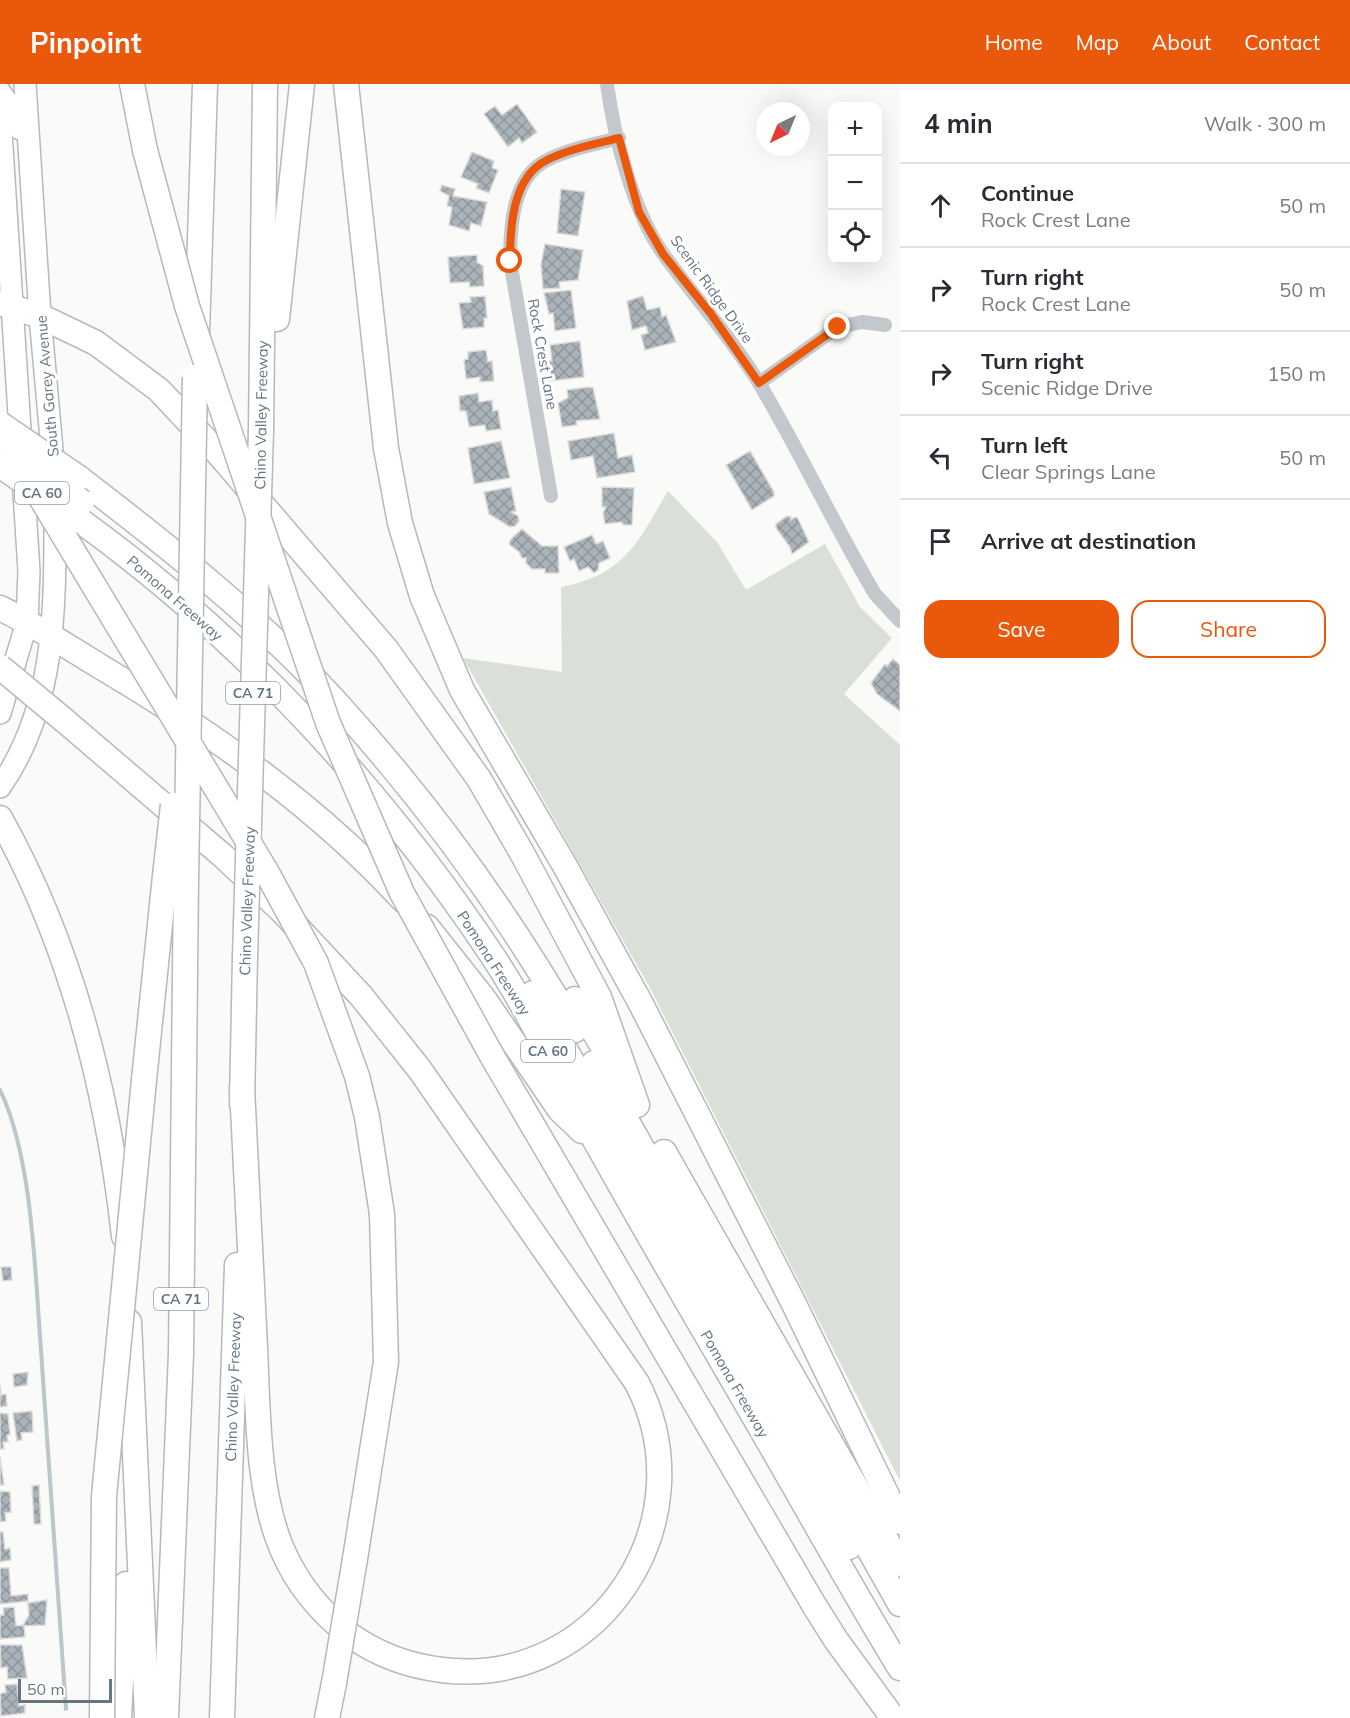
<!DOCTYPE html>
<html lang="en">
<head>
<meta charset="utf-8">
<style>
  :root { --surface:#fff; --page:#f2f2f3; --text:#2b2b33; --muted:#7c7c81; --line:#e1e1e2; --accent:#ea580c }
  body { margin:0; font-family:Mulish,sans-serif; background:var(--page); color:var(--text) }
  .controls { position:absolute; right:18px; top:18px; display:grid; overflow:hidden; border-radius:12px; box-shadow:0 6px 24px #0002 }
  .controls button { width:54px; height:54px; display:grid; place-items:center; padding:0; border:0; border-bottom:2px solid var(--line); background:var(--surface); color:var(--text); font:30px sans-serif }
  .compass { position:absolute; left:756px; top:18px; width:54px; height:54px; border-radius:50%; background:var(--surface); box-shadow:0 6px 24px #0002; rotate:223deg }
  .scale { position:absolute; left:18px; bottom:15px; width:94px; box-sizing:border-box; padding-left:6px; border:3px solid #657683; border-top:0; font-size:16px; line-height:21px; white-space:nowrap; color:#657683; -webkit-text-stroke:4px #fff; paint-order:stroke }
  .stop { position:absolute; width:18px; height:18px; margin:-14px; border:4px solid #ea580c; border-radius:50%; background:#fff }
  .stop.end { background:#ea580c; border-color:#fff; box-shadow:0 2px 6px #0008 }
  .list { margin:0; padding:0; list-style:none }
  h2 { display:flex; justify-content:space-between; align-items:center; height:78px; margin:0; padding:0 24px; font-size:26px }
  h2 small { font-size:20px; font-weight:400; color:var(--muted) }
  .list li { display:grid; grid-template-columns:39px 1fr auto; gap:18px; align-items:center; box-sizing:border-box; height:84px; padding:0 24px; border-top:2px solid var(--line) }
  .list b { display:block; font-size:22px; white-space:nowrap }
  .list p { margin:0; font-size:20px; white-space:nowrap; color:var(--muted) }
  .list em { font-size:20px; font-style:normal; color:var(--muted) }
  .actions { display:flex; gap:12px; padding:18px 24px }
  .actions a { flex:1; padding:14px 0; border:2px solid var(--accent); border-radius:18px; text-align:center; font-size:21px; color:var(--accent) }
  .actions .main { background:var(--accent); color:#fff }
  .icon { flex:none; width:33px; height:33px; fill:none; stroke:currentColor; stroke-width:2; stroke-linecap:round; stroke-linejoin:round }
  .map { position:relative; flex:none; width:900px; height:1634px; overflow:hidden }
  header { display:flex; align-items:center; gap:36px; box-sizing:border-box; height:84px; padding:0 30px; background:var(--accent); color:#fff }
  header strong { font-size:28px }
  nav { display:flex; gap:33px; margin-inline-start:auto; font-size:21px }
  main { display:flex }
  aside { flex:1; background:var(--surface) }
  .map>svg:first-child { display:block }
  .grass { fill:#dadfd7 }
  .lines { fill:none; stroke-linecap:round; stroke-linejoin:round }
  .stream { stroke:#bbc7cb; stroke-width:4 }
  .building { fill:url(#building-cross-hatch); stroke:#dcdcda; stroke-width:1.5 }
  .primary-casing { stroke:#b5babe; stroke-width:24 }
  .motorway-casing { stroke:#b4b9bd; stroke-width:27 }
  .minor { stroke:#c3c8cc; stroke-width:14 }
  .primary { stroke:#fff; stroke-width:21 }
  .motorway { stroke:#fff; stroke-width:24 }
  .motorway-bridge-casing { stroke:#b4b9bd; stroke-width:27; stroke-linecap:butt }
  .motorway-bridge { stroke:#fff; stroke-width:24 }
  .route { stroke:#ea580c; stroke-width:8 }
  .labels { text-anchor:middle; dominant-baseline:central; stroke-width:6; stroke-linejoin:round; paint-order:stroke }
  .shield { fill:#fff; stroke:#939fa8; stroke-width:1.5 }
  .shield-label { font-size:14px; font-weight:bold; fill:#657683 }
  .street-label { font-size:15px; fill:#657683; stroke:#fff }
</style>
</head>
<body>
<header>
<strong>Pinpoint</strong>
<nav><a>Home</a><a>Map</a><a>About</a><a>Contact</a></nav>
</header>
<main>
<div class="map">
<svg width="900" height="1634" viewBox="0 0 900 1634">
  <defs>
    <pattern id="building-cross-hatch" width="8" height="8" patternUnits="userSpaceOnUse" patternTransform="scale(1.5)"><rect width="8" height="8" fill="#aab3b9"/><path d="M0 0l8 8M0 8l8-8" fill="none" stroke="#8e969c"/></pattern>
  </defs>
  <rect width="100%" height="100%" fill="#fafaf8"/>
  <path class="grass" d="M668,407L717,458L746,506L825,460L860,523L892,554L844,610L900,661V1397L650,904L463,574L562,588L561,503C626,490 637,459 668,407Z"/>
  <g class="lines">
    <path class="stream" d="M0,1006C33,1074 35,1191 41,1266C49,1386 58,1506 66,1625"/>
  </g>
  <g class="building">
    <polygon points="517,20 537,48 522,59 519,54 508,63 484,30 495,22 502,31"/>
    <polygon points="472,68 494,77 492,84 498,86 489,109 476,104 478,100 461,93"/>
    <polygon points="442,101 455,105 453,112 487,118 481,142 471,139 469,147 449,141 452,123 447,122 449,112 440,107"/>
    <polygon points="561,105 585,108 578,152 557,149"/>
    <polygon points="545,160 583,166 578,196 559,198 560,204 543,205 541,180"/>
    <polygon points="477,171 477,178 483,182 484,202 470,203 469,198 450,199 448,173"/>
    <polygon points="571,206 576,244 555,247 553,229 549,230 544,209"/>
    <polygon points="485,212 487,234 484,234 484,243 463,245 459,219 471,218 470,213"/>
    <polygon points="643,212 647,226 660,223 662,233 666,231 676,258 645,266 641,251 648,249 646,242 632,246 627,217"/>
    <polygon points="580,257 584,293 550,297 547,277 552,277 550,261"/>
    <polygon points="486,266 488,278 492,277 494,297 480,298 480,293 466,295 464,276 468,275 468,268"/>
    <polygon points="588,303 593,304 600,335 576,337 577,341 562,343 558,319 568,314 567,306"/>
    <polygon points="478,309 479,318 492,316 493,327 498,326 501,345 486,347 485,341 469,343 466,327 460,327 459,312"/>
    <polygon points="614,349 618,374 632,371 635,388 597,394 593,372 571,376 568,357"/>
    <polygon points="501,357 510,394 474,400 468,364"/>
    <polygon points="750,367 774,408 774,412 752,426 726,381"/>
    <polygon points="511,403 516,427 511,428 518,432 519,437 515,442 510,443 489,430 484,408"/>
    <polygon points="602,403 634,404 632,441 624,441 621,438 605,440 603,429 606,423 602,423"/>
    <polygon points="787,432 791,433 790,436 796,433 798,435 809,458 792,470 790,463 776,444 776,440"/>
    <polygon points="522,445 542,462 558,462 559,489 545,489 545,485 532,485 526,479 526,474 522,474 519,468 509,460 511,455"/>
    <polygon points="592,451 596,460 603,457 610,474 599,479 598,486 594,489 588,483 579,487 574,475 570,477 564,463"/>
    <polygon points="893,575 900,581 900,627 877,610 871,599 885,580 887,582"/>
    <polygon points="1,1183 11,1183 12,1196 3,1197"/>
    <polygon points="28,1288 27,1301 14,1303 13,1290"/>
    <polygon points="0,1301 1,1311 6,1310 7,1322 0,1323"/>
    <polygon points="32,1327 33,1348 21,1349 22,1356 17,1357 13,1329"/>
    <polygon points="0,1329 8,1330 10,1351 7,1351 8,1358 3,1358 4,1365 0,1365"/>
    <polygon points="0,1372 4,1401 0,1401"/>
    <polygon points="39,1401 41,1440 34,1440 32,1402"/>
    <polygon points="0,1407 10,1408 11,1428 5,1429 6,1437 0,1438"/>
    <polygon points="0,1448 3,1448 5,1465 10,1464 11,1476 0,1478"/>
    <polygon points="0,1484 9,1484 11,1512 28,1510 28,1517 0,1520"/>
    <polygon points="47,1516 45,1541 24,1542 25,1553 0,1555 0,1531 4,1531 3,1524 14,1523 16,1542 23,1541 29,1531 28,1519"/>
    <polygon points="0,1561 22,1561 27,1594 8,1595 7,1583 1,1584"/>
    <polygon points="17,1600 19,1622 25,1621 25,1629 1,1632 0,1610 6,1608 5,1601"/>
  </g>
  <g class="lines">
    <g class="primary-casing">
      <g id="primary">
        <polyline points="25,0 40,232 54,388"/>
        <polyline points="0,8 10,22 20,45"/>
        <polyline points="0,32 29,487 27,538 0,629"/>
        <path d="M0,703C56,623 55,525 55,431"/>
      </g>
    </g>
    <g class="motorway-casing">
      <g id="motorway">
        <polyline points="132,0 145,66"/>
        <polyline points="346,0 386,364 400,439 422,512 462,606 565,782 640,918 793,1218 900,1438"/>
        <polyline points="0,219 40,232 96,259 159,306 217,368 386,565 479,695 522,769 599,913 637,1021"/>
        <polyline points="277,235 302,0"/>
        <polyline points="197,249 205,0"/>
        <polyline points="261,346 265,0"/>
        <path d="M79,394C169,463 259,534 335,617C427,718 507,828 575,946"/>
        <path d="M82,438C243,555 382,706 492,871C533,933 563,1001 600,1065C654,1162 711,1258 767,1355C811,1431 854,1509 900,1584"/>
        <path d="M0,524C37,542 71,565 106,586C215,651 318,723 404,817"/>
        <path d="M65,637L223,772L284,829L362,913L420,986L637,1299C708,1437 600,1605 442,1586C409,1582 378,1571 350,1551C321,1529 297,1500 282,1465C257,1407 258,1326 255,1263C251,1177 246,1090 242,1003"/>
        <path d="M0,734C71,861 108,1008 124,1152"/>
        <polyline points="427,843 484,915 560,1026 582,1047"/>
        <polyline points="533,909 849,1463"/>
        <polyline points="575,915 621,994"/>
        <polyline points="492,972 814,1521 836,1556 893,1634"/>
        <polyline points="594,979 900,1520"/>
        <polyline points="144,996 165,792"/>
        <polyline points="242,1020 245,872"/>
        <polyline points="664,1068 900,1480"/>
        <polyline points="129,1238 147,1634"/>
        <polyline points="355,1475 386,1278 382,1130"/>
        <polyline points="119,1634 126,1500"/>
        <polyline points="166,1634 181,1269 186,796"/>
        <polyline points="222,1634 237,1181"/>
        <polyline points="327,1634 334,1599"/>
      </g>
    </g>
    <g class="minor">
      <path d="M607,0C614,52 633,128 664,171C695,214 731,253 759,299C800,368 834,441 875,510L900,537"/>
      <polyline points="759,299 838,243 862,238 885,241"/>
      <path d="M551,412L510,177C510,144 512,93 547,76C569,65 595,60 619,54"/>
    </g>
    <use href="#primary" class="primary"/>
    <use href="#motorway" class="motorway"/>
    <g class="motorway-bridge-casing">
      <g id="motorway-bridge">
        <polyline points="145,66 187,222 328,639 402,809 492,972"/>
        <polyline points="0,340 79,394"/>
        <polyline points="0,346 266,787 316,879 357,992 367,1033 382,1130"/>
        <polyline points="22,375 82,418"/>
        <polyline points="1,382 82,438"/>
        <polyline points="0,583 65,637"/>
        <polyline points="165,792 173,721"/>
        <polyline points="186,796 195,293"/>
        <polyline points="245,872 261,346"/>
        <polyline points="334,1599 355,1475"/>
        <polyline points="102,1634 104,1412 144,996"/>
      </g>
    </g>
    <use href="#motorway-bridge" class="motorway-bridge"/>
  </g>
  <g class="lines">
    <path class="route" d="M510,177C510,144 512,93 547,76C569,65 595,60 619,54L639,128L663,170L711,230L759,299L838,243"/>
  </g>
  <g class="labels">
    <g class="shield">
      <rect x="15" y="398" width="54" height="22" rx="4.5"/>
      <rect x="226" y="598" width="54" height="22" rx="4.5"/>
      <rect x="521" y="956" width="54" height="22" rx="4.5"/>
      <rect x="154" y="1204" width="54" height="22" rx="4.5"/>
    </g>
    <g class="shield-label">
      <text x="42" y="409">CA 60</text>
      <text x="253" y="609">CA 71</text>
      <text x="548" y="967">CA 60</text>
      <text x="181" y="1215">CA 71</text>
    </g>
    <g class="street-label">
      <text transform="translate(712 205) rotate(54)">Scenic Ridge Drive</text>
      <text transform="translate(543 270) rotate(80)">Rock Crest Lane</text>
      <text transform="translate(47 302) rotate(-95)">South Garey Avenue</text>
      <text transform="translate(261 331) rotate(-89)">Chino Valley Freeway</text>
      <text transform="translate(175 514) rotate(41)">Pomona Freeway</text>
      <text transform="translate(247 817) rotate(-88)">Chino Valley Freeway</text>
      <text transform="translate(494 879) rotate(57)">Pomona Freeway</text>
      <text transform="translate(735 1300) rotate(60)">Pomona Freeway</text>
      <text transform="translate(233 1303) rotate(-88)">Chino Valley Freeway</text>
    </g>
  </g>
</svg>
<div class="controls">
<button>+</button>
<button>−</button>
<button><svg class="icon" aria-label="locate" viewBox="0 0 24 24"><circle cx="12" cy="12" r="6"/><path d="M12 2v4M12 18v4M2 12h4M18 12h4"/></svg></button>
</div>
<svg class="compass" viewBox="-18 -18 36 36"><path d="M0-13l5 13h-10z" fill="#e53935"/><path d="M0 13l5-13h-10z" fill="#7c7c81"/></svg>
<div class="scale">50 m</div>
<div class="stop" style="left:510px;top:177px"></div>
<div class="stop end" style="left:838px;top:243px"></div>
</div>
<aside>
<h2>4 min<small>Walk · 300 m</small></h2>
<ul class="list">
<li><svg class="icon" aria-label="ahead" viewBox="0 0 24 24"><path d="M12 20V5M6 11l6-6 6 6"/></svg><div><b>Continue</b><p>Rock Crest Lane</p></div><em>50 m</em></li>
<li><svg class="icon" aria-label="right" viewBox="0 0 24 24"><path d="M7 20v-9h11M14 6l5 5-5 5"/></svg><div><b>Turn right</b><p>Rock Crest Lane</p></div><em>50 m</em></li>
<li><svg class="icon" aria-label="right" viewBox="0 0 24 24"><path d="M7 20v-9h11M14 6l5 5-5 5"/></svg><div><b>Turn right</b><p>Scenic Ridge Drive</p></div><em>150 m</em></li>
<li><svg class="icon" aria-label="left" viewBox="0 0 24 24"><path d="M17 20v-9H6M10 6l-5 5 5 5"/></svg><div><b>Turn left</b><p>Clear Springs Lane</p></div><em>50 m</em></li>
<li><svg class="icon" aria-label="arrive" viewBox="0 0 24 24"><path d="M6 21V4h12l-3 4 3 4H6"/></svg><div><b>Arrive at destination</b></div></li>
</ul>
<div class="actions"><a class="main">Save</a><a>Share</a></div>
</aside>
</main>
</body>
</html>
